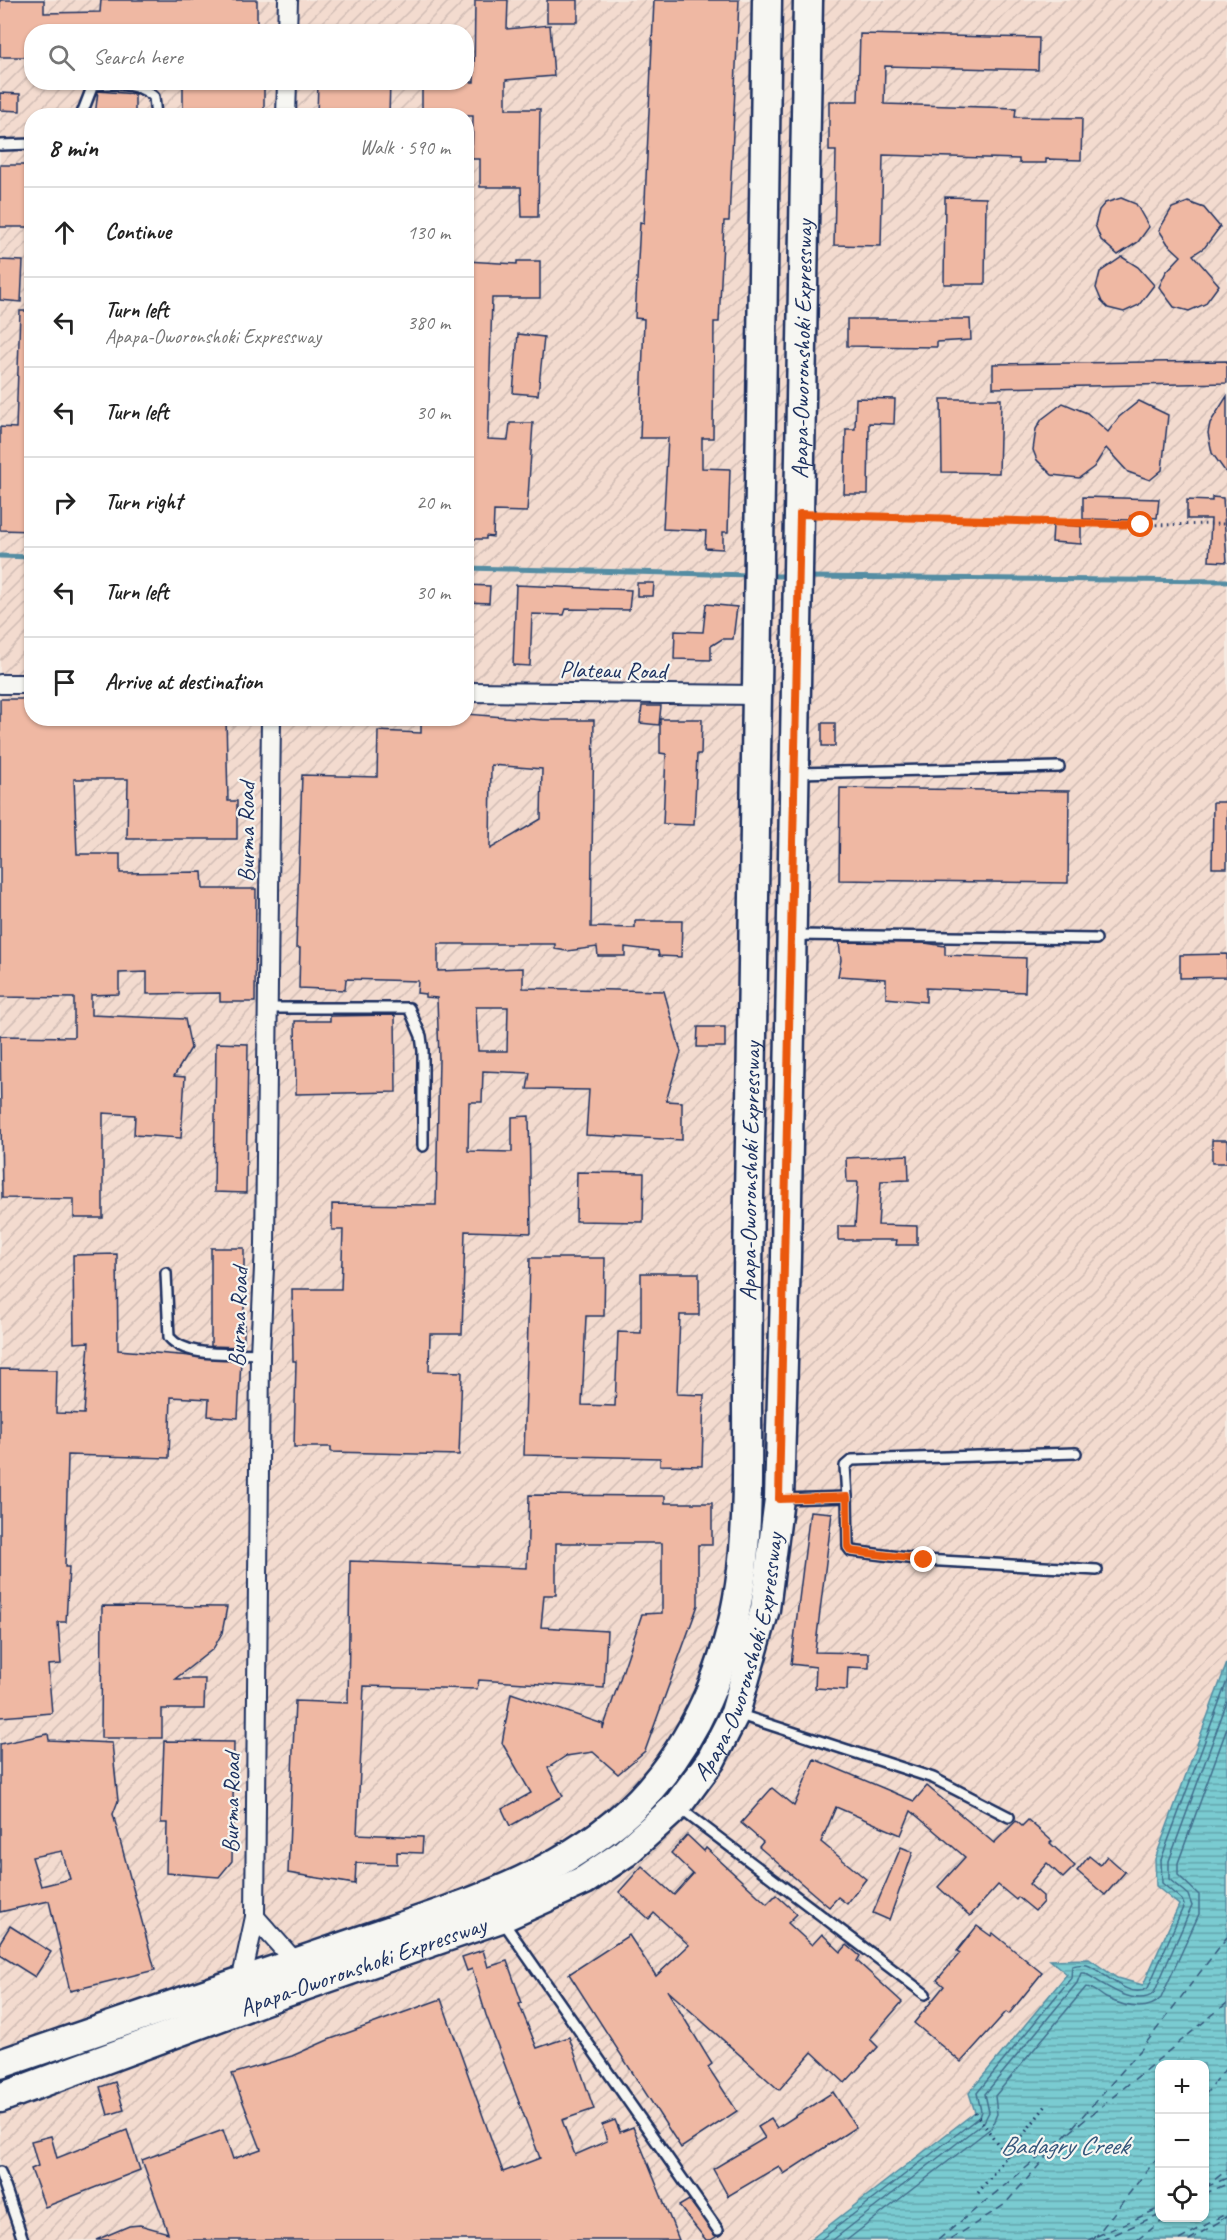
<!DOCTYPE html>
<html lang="en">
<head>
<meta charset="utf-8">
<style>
  :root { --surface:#fff; --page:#f2f2f2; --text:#222; --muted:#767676; --line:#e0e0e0 }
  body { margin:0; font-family:Caveat,sans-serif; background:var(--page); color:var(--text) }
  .controls { position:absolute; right:18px; bottom:18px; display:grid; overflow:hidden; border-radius:12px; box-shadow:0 2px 4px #0004 }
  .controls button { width:54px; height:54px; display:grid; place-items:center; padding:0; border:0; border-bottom:2px solid var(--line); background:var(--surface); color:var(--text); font:30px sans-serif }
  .stop { position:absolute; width:18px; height:18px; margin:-14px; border:4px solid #ea580c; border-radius:50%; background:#fff }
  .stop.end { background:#ea580c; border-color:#fff; box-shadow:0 2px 6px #0008 }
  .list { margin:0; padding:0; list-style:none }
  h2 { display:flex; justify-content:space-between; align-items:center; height:78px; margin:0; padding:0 24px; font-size:26px }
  h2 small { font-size:20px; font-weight:400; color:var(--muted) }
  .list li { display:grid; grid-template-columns:39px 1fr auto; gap:18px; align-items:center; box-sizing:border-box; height:90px; padding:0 24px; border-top:2px solid var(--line) }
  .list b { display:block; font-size:22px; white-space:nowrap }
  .list p { margin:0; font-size:20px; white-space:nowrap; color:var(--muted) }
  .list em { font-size:20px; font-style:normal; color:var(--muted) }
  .icon { flex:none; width:33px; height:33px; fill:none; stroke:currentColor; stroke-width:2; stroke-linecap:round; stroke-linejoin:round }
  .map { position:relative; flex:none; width:1227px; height:2240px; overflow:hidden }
  .search { position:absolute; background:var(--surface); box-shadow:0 2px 4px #0004; left:24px; top:24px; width:450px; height:66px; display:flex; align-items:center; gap:15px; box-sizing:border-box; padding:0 21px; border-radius:24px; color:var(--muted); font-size:22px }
  .panel { position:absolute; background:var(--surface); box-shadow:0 2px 4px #0004; left:24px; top:108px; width:450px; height:618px; border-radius:24px }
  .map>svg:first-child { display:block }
  .industrial { fill:url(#industrial-furrows); fill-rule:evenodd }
  .water { fill:url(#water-rules); stroke:#548da3; stroke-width:1.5; fill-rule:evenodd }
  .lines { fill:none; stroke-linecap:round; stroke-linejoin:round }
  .shore { stroke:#416d8c; stroke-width:1.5 }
  .stream { stroke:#548da3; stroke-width:5 }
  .ferry { stroke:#33567b; stroke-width:1.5; stroke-dasharray:8 6; stroke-linecap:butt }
  .building { fill:#efb8a3; stroke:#1b2f5e; stroke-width:1.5; fill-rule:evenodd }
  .lane-casing { stroke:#1b2f5e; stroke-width:14 }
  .street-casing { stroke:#1b2f5e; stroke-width:22 }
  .primary-casing { stroke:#1b2f5e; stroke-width:33 }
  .path { stroke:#1b2f5e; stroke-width:3; stroke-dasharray:1.5 4.5; stroke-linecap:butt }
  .lane { stroke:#f6f6f2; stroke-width:9 }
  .street { stroke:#f6f6f2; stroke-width:18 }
  .primary { stroke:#f6f6f2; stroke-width:28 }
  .route { stroke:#ea580c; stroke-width:8 }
  .labels { text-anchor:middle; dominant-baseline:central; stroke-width:4.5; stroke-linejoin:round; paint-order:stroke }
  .street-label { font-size:24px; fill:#1b2f5e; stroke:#f6f6f2 }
  .water-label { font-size:26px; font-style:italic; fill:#33567b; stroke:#f6f6f2 }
</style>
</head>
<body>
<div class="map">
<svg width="1227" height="2240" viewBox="0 0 1227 2240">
  <defs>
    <pattern id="industrial-furrows" width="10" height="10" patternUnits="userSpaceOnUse" patternTransform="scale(1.5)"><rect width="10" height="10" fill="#f3dbcf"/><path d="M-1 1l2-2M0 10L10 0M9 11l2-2" fill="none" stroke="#d0bcb4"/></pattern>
    <pattern id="water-rules" width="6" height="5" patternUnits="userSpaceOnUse" patternTransform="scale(1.5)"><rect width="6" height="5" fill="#7acbd1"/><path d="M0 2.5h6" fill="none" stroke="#63a5ad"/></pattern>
  </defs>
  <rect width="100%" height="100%" fill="#f5eae2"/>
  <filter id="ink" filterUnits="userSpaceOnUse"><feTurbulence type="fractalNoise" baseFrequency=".0167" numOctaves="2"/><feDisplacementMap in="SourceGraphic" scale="12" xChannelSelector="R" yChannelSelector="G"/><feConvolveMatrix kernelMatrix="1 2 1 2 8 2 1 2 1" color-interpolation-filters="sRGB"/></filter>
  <g filter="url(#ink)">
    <path class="industrial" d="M0,0H1227V1663L1155,1859L1156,1886L1179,1905L1143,1985L1117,1978L1089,1959L1051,1960L1067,1974L969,2092L975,2112L810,2240H0ZM32,32H466V82H32ZM32,116H466V718H32Z"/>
    <path class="water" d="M1227,1663V2240H810L975,2112L969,2093L1067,1974L1050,1960L1089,1959L1117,1978L1143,1985L1179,1905L1156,1886L1155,1859ZM1160,2064H1204V2218H1160Z"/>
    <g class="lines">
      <g class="shore">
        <path d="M820,2240L979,2117L981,2111L977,2093L1071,1978L1072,1966C1076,1965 1083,1964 1087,1965C1103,1970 1129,2001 1148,1988L1184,1905L1182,1900L1162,1883L1161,1860L1227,1681"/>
        <path d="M833,2240L984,2122L989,2112L985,2094L1077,1983L1081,1973H1085C1101,1983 1136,2009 1154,1993L1192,1906L1188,1895L1169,1879V1861L1227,1702"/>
        <path d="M847,2240L991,2128L997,2114L995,2096L1086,1987C1093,1987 1099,1994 1106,1998C1123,2006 1147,2013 1161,1998L1199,1914V1895L1178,1875V1863L1227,1728"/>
      </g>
      <g class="stream">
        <polyline points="0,556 32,557"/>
        <polyline points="466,568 750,575"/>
        <polyline points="768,576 789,576"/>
        <polyline points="807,577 1227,581"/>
      </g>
      <g class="ferry">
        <polyline points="1204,2096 1227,2067"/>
        <polyline points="1069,2133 1227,2003"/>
        <polyline points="1206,2187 1227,2178"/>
        <polyline points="1204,2188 1227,2170"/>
        <polyline points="1204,2194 1227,2184"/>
        <polyline points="1221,2220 1227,2216"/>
        <polyline points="1097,2236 1160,2208"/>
        <polyline points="938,2240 1060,2140"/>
        <polyline points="950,2240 1004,2205 1140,2051 1227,1937"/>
        <polyline points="1088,2240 1093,2238"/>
        <polyline points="1093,2240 1160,2154"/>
        <polyline points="1102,2240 1160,2214"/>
        <polyline points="1137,2240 1166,2218"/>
        <polyline points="1179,2240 1227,2213"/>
        <polyline points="1189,2240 1227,2217"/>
      </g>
    </g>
    <g class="building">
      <polygon points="0,0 44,0 44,13 100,12 101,0 257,0 257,28 231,27 231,32 32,32 32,57 0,57"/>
      <polygon points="475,0 508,0 507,29 550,25 554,76 506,80 506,109 540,109 538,217 522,217 521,187 480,187 480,159 472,159 473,116 422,116 422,82 474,82"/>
      <rect x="547" y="0" width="31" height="22"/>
      <polygon points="654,0 739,0 729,221 724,221 719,322 714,322 713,438 702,438 702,468 730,469 728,532 723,532 723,549 705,548 706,531 663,529 668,438 640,438 644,319 635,318 640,222 644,223"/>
      <polygon points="860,34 1039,38 1038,70 885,66 884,104 1016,108 1015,117 1082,118 1081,160 1046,159 1046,163 1019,163 1019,159 883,155 881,246 834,245 836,151 829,151 829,101 858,101"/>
      <polygon points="318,82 390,82 389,116 317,116"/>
      <polygon points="264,83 264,116 183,116 183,84"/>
      <polygon points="98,91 135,94 135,116 95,116"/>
      <polygon points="0,93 20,94 20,111 0,110"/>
      <polygon points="0,165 31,165 32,227 0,227"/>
      <polygon points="945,197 986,198 985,284 944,284"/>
      <polygon points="1121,198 1136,204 1149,227 1138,242 1118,255 1101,240 1095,225 1099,210 1105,203"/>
      <polygon points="1188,202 1204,208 1220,227 1205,247 1193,255 1219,285 1205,304 1189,311 1174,307 1159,287 1166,272 1181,256 1168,244 1159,230 1172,208"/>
      <polygon points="1122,257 1138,267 1154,285 1139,305 1124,312 1108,308 1102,302 1096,288 1100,272"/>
      <polygon points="0,260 23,261 21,302 0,300"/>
      <polygon points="466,261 517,264 517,261 540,261 540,298 492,298 488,439 508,440 510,423 533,423 527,512 494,511 493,537 486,536 486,539 466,539"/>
      <polygon points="20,311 32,311 32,531 0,530 0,427 16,428"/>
      <polygon points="847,319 970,319 971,340 937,342 937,347 847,346"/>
      <polygon points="518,334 544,337 538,395 513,393"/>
      <polygon points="1227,361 1227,383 993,388 993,364"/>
      <polygon points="1227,396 1227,474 1212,453 1208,433 1210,423"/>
      <polygon points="856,398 895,399 894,424 869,423 868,494 844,494 846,429 855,429"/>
      <polygon points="941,399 1001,399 999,473 942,472"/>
      <polygon points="1139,401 1168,415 1162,470 1150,480 1128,472 1106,448 1094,467 1079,478 1052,475 1037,460 1033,450 1036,429 1042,419 1063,403 1087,413 1108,432 1119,417"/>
      <polygon points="1083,497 1159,499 1157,518 1130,516 1130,520 1083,519"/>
      <polygon points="1212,497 1223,498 1227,562 1209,561 1211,519 1187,519 1187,500 1212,501"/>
      <polygon points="1053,524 1081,526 1081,544 1052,542"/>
      <polygon points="637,583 654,583 653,596 637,596"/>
      <polygon points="466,585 490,586 489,603 466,602"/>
      <polygon points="516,585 631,590 629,610 566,609 564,615 532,614 530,666 513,665"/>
      <polygon points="706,604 737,607 733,639 722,639 711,646 711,660 674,659 675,631 703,632"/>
      <polygon points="0,699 32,699 32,718 226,718 228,801 237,801 237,839 127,839 128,779 74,779 77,854 120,854 120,873 202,872 203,889 256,889 255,1002 220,1002 220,993 147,994 147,972 119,973 119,994 91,995 91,1015 185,1019 191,1048 174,1076 185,1077 181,1138 134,1135 135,1115 103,1113 103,1218 74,1218 74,1199 2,1198 0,1036 74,1037 74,998 0,997"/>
      <polygon points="642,706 661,706 659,725 640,723"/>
      <path d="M466,714L544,720H594L591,927L635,928V921H682L681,957L659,956L658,951L625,947V956H598L597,947L567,951L555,949V944H438V971L523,968V988L664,991L681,1052L666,1101L682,1102V1140L586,1135L589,1090L527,1089L530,1073L483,1071L482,1102H469L468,1151L512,1152V1117L529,1116L531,1233L465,1231L462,1334H430L429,1371L462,1372L459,1455L331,1452V1447H294L296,1361H293L292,1289H341L343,1230H332V1204L436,1205L439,1059L437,998L425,997V994L417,993L418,981L346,979L345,990L299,988L300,948H296L302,775L377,777L378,731L421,733V722L466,718ZM491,765L542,769L541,819L490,849ZM476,1007H508L507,1051H478Z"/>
      <polygon points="660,719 702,719 701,754 697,754 694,825 663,824 666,754 660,753"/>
      <rect x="822" y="723" width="13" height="23"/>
      <polygon points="840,788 1069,791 1068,883 839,880"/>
      <polygon points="1213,802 1227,802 1227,868 1212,868"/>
      <polygon points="839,942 925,943 945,946 945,955 1026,958 1025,992 926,988 926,1002 886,998 886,979 838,976 841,960"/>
      <polygon points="1227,954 1227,977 1180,978 1180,955"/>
      <polygon points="395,1015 396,1092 296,1094 295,1021 330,1021 330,1016"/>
      <polygon points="698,1027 725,1027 725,1047 697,1047"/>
      <polygon points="216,1043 248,1044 246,1193 214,1192"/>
      <rect x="1212" y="1140" width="15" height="23"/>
      <polygon points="908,1155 909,1180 881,1181 878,1225 917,1226 917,1245 896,1245 897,1240 838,1240 838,1226 855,1226 858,1182 847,1182 846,1158"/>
      <polygon points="577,1172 644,1173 643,1222 576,1221"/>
      <polygon points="211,1248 244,1248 244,1339 241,1347 211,1346"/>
      <polygon points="117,1254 118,1350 241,1360 238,1418 208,1416 209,1399 171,1397 169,1458 68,1455 65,1567 69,1567 66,1622 58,1622 61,1664 48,1665 52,1713 0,1717 0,1369 57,1370 56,1413 84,1414 89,1342 74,1343 73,1255"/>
      <polygon points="530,1258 605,1258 604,1316 586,1316 582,1405 615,1406 618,1332 641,1333 641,1273 699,1273 699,1315 680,1315 677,1394 704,1395 702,1466 660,1465 660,1458 524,1455"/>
      <polygon points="529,1495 665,1496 665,1503 712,1503 712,1545 698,1545 698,1605 645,1751 618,1774 593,1752 566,1756 548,1768 563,1796 510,1826 502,1809 531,1793 502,1743 511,1693 603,1724 603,1729 642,1614 662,1613 662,1543 556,1543 556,1595 544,1595 541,1627 607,1631 604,1688 479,1680 477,1689 364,1686 357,1834 423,1837 422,1853 397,1852 397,1864 356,1863 355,1884 288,1873 295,1701 348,1703 350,1561 527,1568"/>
      <polygon points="810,1511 832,1513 815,1652 869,1653 869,1668 848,1667 847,1690 815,1688 816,1667 791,1664"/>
      <polygon points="102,1606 227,1607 222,1633 213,1649 175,1679 205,1679 204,1709 162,1709 162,1738 101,1738"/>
      <path d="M48,1734L49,1740L112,1743L118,1801L113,1814L155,1970L70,1991L49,1901L0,1912V1744ZM62,1851L70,1879L41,1886L32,1857Z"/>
      <polygon points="164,1741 234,1742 232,1861 219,1877 166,1873 167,1823 161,1823"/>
      <polygon points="814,1759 914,1801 927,1786 994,1843 1016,1821 1022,1826 1028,1820 1052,1841 1050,1843 1075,1866 1063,1878 1047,1863 1029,1884 1043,1896 1043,1902 1035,1911 1018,1897 1016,1900 998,1885 970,1916 938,1887 965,1857 911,1811 901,1835 836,1807 821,1842 866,1879 847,1904 838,1897 829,1907 759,1847 763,1842 741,1823 772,1788 794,1806"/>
      <polygon points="687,1835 704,1851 706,1848 767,1904 776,1895 797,1914 788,1923 812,1945 822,1934 841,1952 847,1945 860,1956 857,1961 902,2002 870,2039 878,2047 845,2083 812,2052 779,2090 667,1990 712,2064 708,2067 737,2111 681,2148 569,1974 629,1935 656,1976 689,1945 654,1913 649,1919 619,1892 642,1866 674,1895 693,1874 671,1853"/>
      <polygon points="901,1847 913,1852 889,1920 873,1913"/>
      <polygon points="1089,1856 1100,1865 1107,1856 1125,1872 1105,1895 1077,1871"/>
      <polygon points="10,1926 51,1952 35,1977 0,1955 0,1942"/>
      <polygon points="977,1926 991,1936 993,1933 1042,1973 1009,2014 1006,2012 961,2062 914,2023 944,1986 937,1980 960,1953 957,1951"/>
      <polygon points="483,1950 488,1967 507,1961 522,2003 519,2004 537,2048 569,2037 594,2109 562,2120 575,2155 607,2141 602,2125 615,2120 620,2132 633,2127 679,2240 96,2240 129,2226 140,2225 168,2233 142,2160 223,2130 233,2159 261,2149 232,2074 292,2056 328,2040 441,1999 503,2172 540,2158 486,2015 472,1969 467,1971 462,1957"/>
      <polygon points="115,2082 124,2110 108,2115 100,2087"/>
      <polygon points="833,2092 856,2127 784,2174 779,2166 728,2196 713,2169 765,2138 758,2127 771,2119 777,2128"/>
      <polygon points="127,2130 140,2170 45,2207 31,2169 38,2166 31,2141 51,2136 57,2158"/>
      <polygon points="689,2200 717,2236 711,2240 706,2240 679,2206"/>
    </g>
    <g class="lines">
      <g class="lane-casing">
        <g id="lane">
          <path d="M81,116L93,85C112,83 140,83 154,97L156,116"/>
          <polyline points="0,145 32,144"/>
          <polyline points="797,773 1059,767"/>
          <polyline points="796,935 1096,939"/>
          <polyline points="268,1008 409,1008 421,1036 423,1051 423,1146"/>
          <path d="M166,1273L169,1337C187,1359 233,1352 260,1354"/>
          <polyline points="847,1497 848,1547 851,1551 924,1560 1097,1570"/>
          <polyline points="782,1499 847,1497 845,1466 852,1460 1076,1453"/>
          <polyline points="737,1714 933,1778 1009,1817"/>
          <polyline points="678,1807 925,1994"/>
          <polyline points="502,1920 718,2230"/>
          <polyline points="0,2172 23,2240"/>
        </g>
      </g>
      <g class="street-casing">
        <g id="street">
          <polyline points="287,32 288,0"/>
          <polyline points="286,116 287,82"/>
          <polyline points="0,684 32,684"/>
          <polyline points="466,692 759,695"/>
          <polyline points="255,1917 296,1963"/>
          <polyline points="241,1982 255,1917 260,1354 265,1245 271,718"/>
        </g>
      </g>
      <g class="primary-casing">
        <g id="primary">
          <path id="s1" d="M0,2064C112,2026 224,1988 336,1949C440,1912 561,1882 640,1800C696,1741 728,1665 740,1585C749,1523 747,1458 747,1395C748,1298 748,1201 751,1103C758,736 762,368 767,0"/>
          <path id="s2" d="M0,2098L278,1995L501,1918L585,1880L625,1853L677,1806L711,1760L735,1713L765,1609L779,1499L786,1257L808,0"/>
        </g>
      </g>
      <g class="path">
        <polyline points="820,515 1141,525 1227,524"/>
        <polyline points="975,2112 1007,2157"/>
        <polyline points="978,2193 1048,2103"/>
      </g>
      <use href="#lane" class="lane"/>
      <use href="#street" class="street"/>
      <use href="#primary" class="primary"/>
    </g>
  </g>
  <g class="lines" filter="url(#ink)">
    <polyline class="route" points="924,1560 851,1551 848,1547 847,1497 779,1499 800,514 1141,525"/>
  </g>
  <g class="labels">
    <g class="street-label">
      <text stroke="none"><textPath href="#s2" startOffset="2222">Apapa-Oworonshoki Expressway</textPath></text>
      <text transform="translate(613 670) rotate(1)">Plateau Road</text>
      <text transform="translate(246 832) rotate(-90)">Burma Road</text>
      <text stroke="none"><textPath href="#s1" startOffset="1352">Apapa-Oworonshoki Expressway</textPath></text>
      <text transform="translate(238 1317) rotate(-88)">Burma Road</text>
      <text stroke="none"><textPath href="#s2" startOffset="908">Apapa-Oworonshoki Expressway</textPath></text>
      <text transform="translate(231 1803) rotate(-89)">Burma Road</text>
      <text stroke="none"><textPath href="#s2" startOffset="386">Apapa-Oworonshoki Expressway</textPath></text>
    </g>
    <g class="water-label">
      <text x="1064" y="2145">Badagry Creek</text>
    </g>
  </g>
</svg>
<div class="controls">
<button>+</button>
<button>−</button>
<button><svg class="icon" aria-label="locate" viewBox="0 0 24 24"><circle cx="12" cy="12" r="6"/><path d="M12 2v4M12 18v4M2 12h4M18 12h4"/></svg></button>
</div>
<div class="stop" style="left:1141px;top:525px"></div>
<div class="stop end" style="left:924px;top:1560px"></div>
<div class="search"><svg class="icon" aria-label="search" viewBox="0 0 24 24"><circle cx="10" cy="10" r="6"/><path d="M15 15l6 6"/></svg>Search here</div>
<section class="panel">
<h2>8 min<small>Walk · 590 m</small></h2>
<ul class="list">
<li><svg class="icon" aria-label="ahead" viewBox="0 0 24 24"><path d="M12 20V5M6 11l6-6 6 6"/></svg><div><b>Continue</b></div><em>130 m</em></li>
<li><svg class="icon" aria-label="left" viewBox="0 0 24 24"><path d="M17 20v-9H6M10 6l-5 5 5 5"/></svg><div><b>Turn left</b><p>Apapa-Oworonshoki Expressway</p></div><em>380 m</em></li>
<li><svg class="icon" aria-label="left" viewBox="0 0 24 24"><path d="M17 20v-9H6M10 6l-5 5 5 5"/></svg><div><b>Turn left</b></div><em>30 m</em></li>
<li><svg class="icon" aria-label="right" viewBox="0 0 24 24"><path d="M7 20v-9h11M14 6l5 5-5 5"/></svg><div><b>Turn right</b></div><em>20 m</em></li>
<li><svg class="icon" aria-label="left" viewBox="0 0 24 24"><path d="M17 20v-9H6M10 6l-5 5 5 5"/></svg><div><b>Turn left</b></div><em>30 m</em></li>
<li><svg class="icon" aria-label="arrive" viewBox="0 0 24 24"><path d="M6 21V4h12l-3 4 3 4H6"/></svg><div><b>Arrive at destination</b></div></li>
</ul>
</section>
</div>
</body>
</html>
